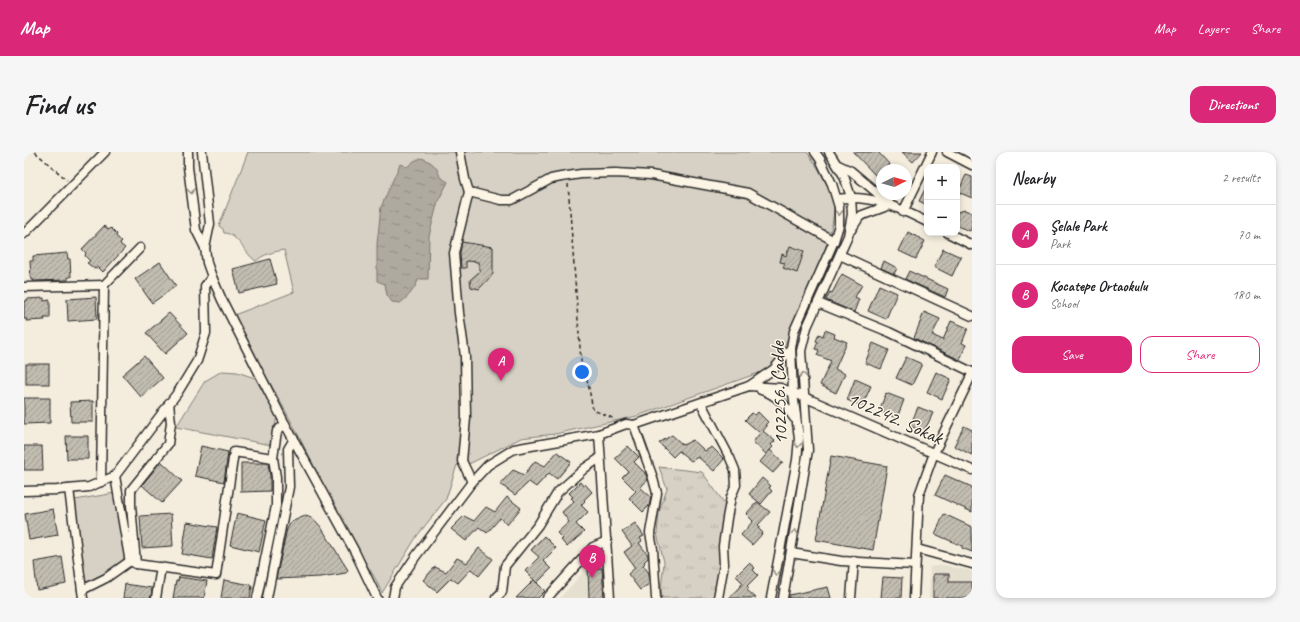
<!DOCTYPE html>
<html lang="en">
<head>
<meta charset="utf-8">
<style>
  :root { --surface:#fff; --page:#f6f6f6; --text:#202124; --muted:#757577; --line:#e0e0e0; --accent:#db2777 }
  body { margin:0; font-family:Caveat,sans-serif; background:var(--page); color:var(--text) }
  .controls { position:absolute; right:12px; top:12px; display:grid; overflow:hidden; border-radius:8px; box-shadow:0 2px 6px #0003 }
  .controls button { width:36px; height:36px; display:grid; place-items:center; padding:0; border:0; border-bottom:1px solid var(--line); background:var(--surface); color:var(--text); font:20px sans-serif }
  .compass { position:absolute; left:852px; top:12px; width:36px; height:36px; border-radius:50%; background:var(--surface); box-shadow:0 2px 6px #0003; rotate:85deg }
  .you { position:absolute; left:558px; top:220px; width:14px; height:14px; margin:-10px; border:3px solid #fff; border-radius:50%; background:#1a73e8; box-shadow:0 0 0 6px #1a73e833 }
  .badge { display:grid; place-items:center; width:26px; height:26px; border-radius:50%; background:var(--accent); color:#fff; font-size:13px; font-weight:700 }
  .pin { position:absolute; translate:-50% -33px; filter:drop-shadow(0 1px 2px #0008) }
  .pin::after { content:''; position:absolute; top:21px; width:14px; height:12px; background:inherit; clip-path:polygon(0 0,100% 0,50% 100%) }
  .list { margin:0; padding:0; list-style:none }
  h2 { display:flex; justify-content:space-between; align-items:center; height:52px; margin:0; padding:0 16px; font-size:17px }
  h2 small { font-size:13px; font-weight:400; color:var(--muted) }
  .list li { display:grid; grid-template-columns:26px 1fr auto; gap:12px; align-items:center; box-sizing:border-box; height:60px; padding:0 16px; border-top:1px solid var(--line) }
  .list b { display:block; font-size:15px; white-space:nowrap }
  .list p { margin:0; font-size:13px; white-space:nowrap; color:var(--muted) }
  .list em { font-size:13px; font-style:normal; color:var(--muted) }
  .actions { display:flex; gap:8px; padding:12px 16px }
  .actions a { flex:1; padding:9px 0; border:1px solid var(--accent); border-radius:12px; text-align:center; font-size:14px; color:var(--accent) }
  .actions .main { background:var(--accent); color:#fff }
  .map { position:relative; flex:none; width:948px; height:446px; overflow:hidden; border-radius:12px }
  header { display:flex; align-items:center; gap:24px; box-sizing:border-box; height:56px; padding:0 20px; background:var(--accent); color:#fff }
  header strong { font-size:19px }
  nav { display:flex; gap:22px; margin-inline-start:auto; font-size:14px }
  .intro { display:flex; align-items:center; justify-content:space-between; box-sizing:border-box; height:96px; padding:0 24px }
  h1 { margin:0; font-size:28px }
  .button { padding:10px 18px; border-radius:12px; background:var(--accent); color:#fff; font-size:14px; font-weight:700 }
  main { display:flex; gap:24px; padding:0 24px }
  aside { flex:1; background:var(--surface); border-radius:12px; box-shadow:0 2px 6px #0003 }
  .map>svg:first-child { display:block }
  .built { fill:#e5dfd0 }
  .grass { fill:url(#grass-tufts); stroke:#807e78 }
  .park { fill:#d6d1c4; stroke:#807e78 }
  .water { fill:url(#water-ripples); stroke:#7a7771 }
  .building { fill:url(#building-hatch); stroke:#2b2b2b }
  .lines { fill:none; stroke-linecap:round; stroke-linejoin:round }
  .minor-casing { stroke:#2b2b2b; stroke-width:11 }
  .path { stroke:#2b2b2b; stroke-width:1.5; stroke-dasharray:4 3; stroke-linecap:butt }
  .minor { stroke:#fcf5e5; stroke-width:8 }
  .oneway { stroke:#949088 }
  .labels { text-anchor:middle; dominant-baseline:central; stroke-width:3; stroke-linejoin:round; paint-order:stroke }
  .street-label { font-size:20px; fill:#2b2b2b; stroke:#fcf5e5 }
</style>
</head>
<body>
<header>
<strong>Map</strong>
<nav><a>Map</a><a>Layers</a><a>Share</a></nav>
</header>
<div class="intro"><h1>Find us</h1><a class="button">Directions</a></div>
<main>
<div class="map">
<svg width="948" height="446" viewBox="0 0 948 446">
  <defs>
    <pattern id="grass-tufts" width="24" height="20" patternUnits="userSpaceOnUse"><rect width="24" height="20" fill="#d6d1c4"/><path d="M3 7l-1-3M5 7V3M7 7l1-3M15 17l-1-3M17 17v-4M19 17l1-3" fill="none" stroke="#b8b4a9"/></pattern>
    <pattern id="water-ripples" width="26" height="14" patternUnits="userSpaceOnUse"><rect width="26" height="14" fill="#afaaa0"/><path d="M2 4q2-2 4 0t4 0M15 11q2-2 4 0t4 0" fill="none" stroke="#8f8b83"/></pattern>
    <pattern id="building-hatch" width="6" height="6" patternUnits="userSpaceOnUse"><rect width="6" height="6" fill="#c2bdb1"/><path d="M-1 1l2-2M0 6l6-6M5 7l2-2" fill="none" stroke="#9e9a90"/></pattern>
  </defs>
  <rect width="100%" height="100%" fill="#f4edde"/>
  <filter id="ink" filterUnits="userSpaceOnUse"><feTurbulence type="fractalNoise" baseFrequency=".025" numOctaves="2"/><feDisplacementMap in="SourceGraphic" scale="8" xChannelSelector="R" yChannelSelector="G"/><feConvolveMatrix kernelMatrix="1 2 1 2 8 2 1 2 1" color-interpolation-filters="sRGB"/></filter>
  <g filter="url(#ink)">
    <g class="built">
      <polygon points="580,401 582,446 536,446 572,406"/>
      <polygon points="918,413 948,419 948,446 905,446 906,415"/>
    </g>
    <polygon class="grass" points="635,315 678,320 701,352 700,371 696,384 697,411 693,446 638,446 637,437 640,410 633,382 635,360 643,337"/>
    <g class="park">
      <path d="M224,0H783C790,9 806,35 809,46C813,66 802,98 793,115L758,200L751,210L743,218L613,264L531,282L497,286L447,311L433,313L422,347L393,384L358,441L351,426L326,385L267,269L220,184L210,163L270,140L260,98C249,100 240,102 232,109C221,102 213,81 200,81L199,77L195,74Z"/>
      <polygon points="198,219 213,220 231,226 253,264 247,293 152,275 181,229"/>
      <polygon points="91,341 101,405 95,413 61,434 51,348"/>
    </g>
    <path class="water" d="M398,6C409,11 413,14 416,25L424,30L414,49L405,84L404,127H395C390,137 385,145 376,151L368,150L363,143L361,132L353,129V92L357,55L376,12L383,15L390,9Z"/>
    <g class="building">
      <polygon points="829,0 854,0 866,13 861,18 858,18 858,20 853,25"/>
      <polygon points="878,0 898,0 889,10"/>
      <polygon points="942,23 948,25 948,46 934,40"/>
      <polygon points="903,33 903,53 895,49"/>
      <polygon points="941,58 948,61 948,75 946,79 933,74 933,60"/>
      <polygon points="80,74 85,78 87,76 93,82 92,84 98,90 96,92 101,96 79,120 74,115 71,117 63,111 66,109 61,104 62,101 58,97"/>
      <polygon points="884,80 901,89 892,107 875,99"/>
      <polygon points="438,90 469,95 469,122 455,137 447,135 446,128 457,118 455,118 454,110 442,109 442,116 437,116 436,101"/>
      <polygon points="766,94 780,99 773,121 759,116 761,111 756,110 758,102 762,104"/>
      <polygon points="919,97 937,105 928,124 910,115"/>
      <polygon points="43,101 44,107 46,107 47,125 44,125 44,128 9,129 9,127 7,127 6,109 9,109 9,104"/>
      <polygon points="246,107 253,132 215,141 209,117"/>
      <polygon points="860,109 873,116 870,122 857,116"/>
      <polygon points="136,110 152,134 128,151 111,127"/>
      <polygon points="885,119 924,137 921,145 881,127"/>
      <polygon points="818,122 838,133 831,145 835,147 830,160 802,148 806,140 808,141"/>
      <polygon points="855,133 873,141 862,167 844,159"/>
      <polygon points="72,145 73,167 44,169 43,147"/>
      <polygon points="20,146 20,149 26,148 26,166 20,166 21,168 2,169 3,167 0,167 0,149 3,149 3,147"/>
      <polygon points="900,160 916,167 908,183 919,188 927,169 944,176 938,191 942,193 936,208 890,186"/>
      <polygon points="145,161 164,181 141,202 122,181"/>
      <polygon points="801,178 811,182 810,185 823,190 811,217 821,222 812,241 796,233 807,209 793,203 795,198 791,197 794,190 792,189 795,182 799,184"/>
      <polygon points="849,191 865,198 857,217 841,211"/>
      <polygon points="120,204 139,226 117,245 98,223"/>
      <polygon points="882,205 898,212 888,233 872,226"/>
      <rect x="2" y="212" width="23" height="20"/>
      <polygon points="912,220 927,227 918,247 903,240"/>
      <polygon points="831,227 847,234 838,254 823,248"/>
      <polygon points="862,241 880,248 873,266 855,259"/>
      <polygon points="0,246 26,246 26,271 0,272"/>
      <polygon points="69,249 69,270 47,270 46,250"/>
      <polygon points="894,255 909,261 900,280 886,274"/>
      <polygon points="734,260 744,270 741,273 743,274 739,279 751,289 747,293 749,295 742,302 729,290 736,281 721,268 728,261 731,263"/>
      <polygon points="940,274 948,278 948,303 930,294"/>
      <polygon points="648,283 659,293 669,288 681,299 688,295 700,307 690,319 674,305 667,309 655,299 649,305 635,291"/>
      <polygon points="42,284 64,284 64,307 43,307"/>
      <polygon points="0,294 18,294 19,318 0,318"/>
      <polygon points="177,294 204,300 200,330 171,324"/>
      <polygon points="604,294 615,305 610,310 621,321 624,328 616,335 627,345 625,354 619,360 605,346 612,339 598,325 604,319 591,306"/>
      <polygon points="746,298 759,310 749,321 736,310"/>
      <polygon points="533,300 547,310 533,327 525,321 512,335 505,330 491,343 476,332 489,318 500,323 511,309 521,314"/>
      <polygon points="807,304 863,314 849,398 792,388"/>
      <polygon points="137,309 158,329 138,351 118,333"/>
      <polygon points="217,311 244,311 246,324 246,339 217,340"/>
      <polygon points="921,323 948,335 948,360 911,343"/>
      <polygon points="738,326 747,334 745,336 748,339 737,352 725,342"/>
      <polygon points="556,330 559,334 561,332 568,340 560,348 561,349 557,353 564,360 552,372 560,380 543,395 537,388 539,387 533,381 545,370 538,360 550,349 547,346 549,345 545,341"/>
      <polygon points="483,345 497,356 483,373 476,366 463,381 455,375 442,389 427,377 440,364 450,369 462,355 471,360"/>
      <polygon points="733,350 746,360 734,373 736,375 734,376 739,381 728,393 717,383 729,369 722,362"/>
      <polygon points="29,357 34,383 5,388 1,362"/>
      <polygon points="213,361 242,368 235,400 206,393"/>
      <polygon points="147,362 149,394 118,396 116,364"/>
      <polygon points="920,362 948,375 948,400 938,396 938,394 911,382"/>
      <polygon points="281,364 289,366 297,375 324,418 322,421 297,425 252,427 263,377 267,370"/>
      <polygon points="163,370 193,375 188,407 158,402"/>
      <polygon points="611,371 620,384 616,386 618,389 615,391 624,403 624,406 620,410 621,411 619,413 625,421 625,429 624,430 625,432 616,438 604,422 611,416 600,400 608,394 598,380"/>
      <polygon points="520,384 532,396 519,409 527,417 513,431 501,419 515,405 507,398"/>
      <polygon points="455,396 469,407 455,424 447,417 434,431 427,426 413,440 399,428 411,415 422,420 433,406 443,411"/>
      <polygon points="38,405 42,432 13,438 10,410"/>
      <polygon points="725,411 731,416 729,418 734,423 723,434 725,436 723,438 732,446 705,446 719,431 712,424"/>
      <polygon points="564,416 578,416 580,446 565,446"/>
      <polygon points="909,422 925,422 925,430 948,430 948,446 909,446"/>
      <polygon points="155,425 183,429 180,446 149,446 152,429 154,429"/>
      <polygon points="859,425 878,426 877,446 857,446"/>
      <polygon points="200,428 228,433 226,446 197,446"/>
      <polygon points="510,428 521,439 514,446 492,446"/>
      <polygon points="101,432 128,436 127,446 99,446"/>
      <polygon points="804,435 807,446 765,446 765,443"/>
    </g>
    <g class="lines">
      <g class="minor-casing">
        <g id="minor">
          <polyline points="164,0 164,15 172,78 181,96 183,111 188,125 198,148 261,272 331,400 353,446"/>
          <polyline points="178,0 186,72 181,96"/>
          <polyline points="436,0 441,27 445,40 430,101 435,161 441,204 442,266 438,309 448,330"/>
          <polyline points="923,0 948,13"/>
          <polyline points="814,13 827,19 865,51"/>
          <polyline points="445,40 477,48 488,48 527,27 537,25 557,22 591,21 627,23 724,41 810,89"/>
          <path d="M813,47C848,42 873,55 903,70"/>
          <polyline points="879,60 908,0"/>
          <polyline points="827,78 836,64 866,53"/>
          <polyline points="924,81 948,93"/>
          <polyline points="0,82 81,0"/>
          <polyline points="816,103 948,164"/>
          <polyline points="0,135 80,133"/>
          <polyline points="794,151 865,180 948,220"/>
          <polyline points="725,234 757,236 780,245 948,318"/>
          <path d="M737,238C751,242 763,254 770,266"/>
          <polyline points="145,251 147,271 144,292 107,338 107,353 112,412 192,423 210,300 249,306 253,279 261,272"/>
          <polyline points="677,251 706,306 711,318 712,333 707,345 703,366 699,394 700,412 694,446"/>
          <polyline points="610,273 628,323 633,341 626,381 629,397 632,446"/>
          <polyline points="91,324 105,405 106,409 112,412"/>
          <polyline points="77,330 80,133 116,96"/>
          <polyline points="45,337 59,446"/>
          <polyline points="0,339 33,338 65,335 91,324 154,240 173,209 182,181 181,134 188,125"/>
          <polyline points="893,397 948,412"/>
          <polyline points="767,401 817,409 891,413"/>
          <polyline points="58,438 82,426 106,409"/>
          <polyline points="132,446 137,415"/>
          <polyline points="233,446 252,354 252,325 249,306"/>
          <polyline points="243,446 265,335 264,297 270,287"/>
          <polyline points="369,446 371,435 392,404 448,330 464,313 490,297 575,282"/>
          <polyline points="472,446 478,440 481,414 514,373 534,340 561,316 576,306"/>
          <polyline points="523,446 569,395 583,389"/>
          <polyline points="586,446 575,282 602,272 610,273 725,234 750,217 767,196"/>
          <polyline points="747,446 773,308 775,286 769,241 767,196 770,179 810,89 815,73 815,55 808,32 796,7 791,0"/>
          <polyline points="759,446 784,298 777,199 783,175 824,84 828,62 827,45 820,24 805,0"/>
          <polyline points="827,446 830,409"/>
          <polyline points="890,446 895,343 910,301 948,222"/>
        </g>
      </g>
      <g class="path">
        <polyline points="11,0 43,28"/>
        <polyline points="544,32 557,209 564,231 569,258 591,267"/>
      </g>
      <use href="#minor" class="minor"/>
    </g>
    <defs><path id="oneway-chevron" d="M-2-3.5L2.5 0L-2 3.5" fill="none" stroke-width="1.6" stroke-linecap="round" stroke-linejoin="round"/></defs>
    <g class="oneway">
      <use href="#oneway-chevron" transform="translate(167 39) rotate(83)"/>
      <use href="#oneway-chevron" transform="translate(815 61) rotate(89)"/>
      <use href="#oneway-chevron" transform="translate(779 223) rotate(-94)"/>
      <use href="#oneway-chevron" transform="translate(774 293) rotate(94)"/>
      <use href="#oneway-chevron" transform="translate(771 380) rotate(-80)"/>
      <use href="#oneway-chevron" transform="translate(752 421) rotate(101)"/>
    </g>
  </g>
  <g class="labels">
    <g class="street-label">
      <text transform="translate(755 241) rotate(-92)">102256. Cadde</text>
      <text transform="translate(871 266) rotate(24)">102242. Sokak</text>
    </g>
  </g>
</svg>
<div class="controls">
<button>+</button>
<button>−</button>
</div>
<svg class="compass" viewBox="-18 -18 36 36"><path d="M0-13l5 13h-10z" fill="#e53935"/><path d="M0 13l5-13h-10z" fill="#757577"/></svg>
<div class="you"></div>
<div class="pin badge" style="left:477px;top:229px">A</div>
<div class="pin badge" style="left:568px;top:426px">B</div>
</div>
<aside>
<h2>Nearby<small>2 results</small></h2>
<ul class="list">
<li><span class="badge">A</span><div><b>Şelale Park</b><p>Park</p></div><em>70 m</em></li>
<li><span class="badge">B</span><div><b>Kocatepe Ortaokulu</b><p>School</p></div><em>180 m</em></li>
</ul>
<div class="actions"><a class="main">Save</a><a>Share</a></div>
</aside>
</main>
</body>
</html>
